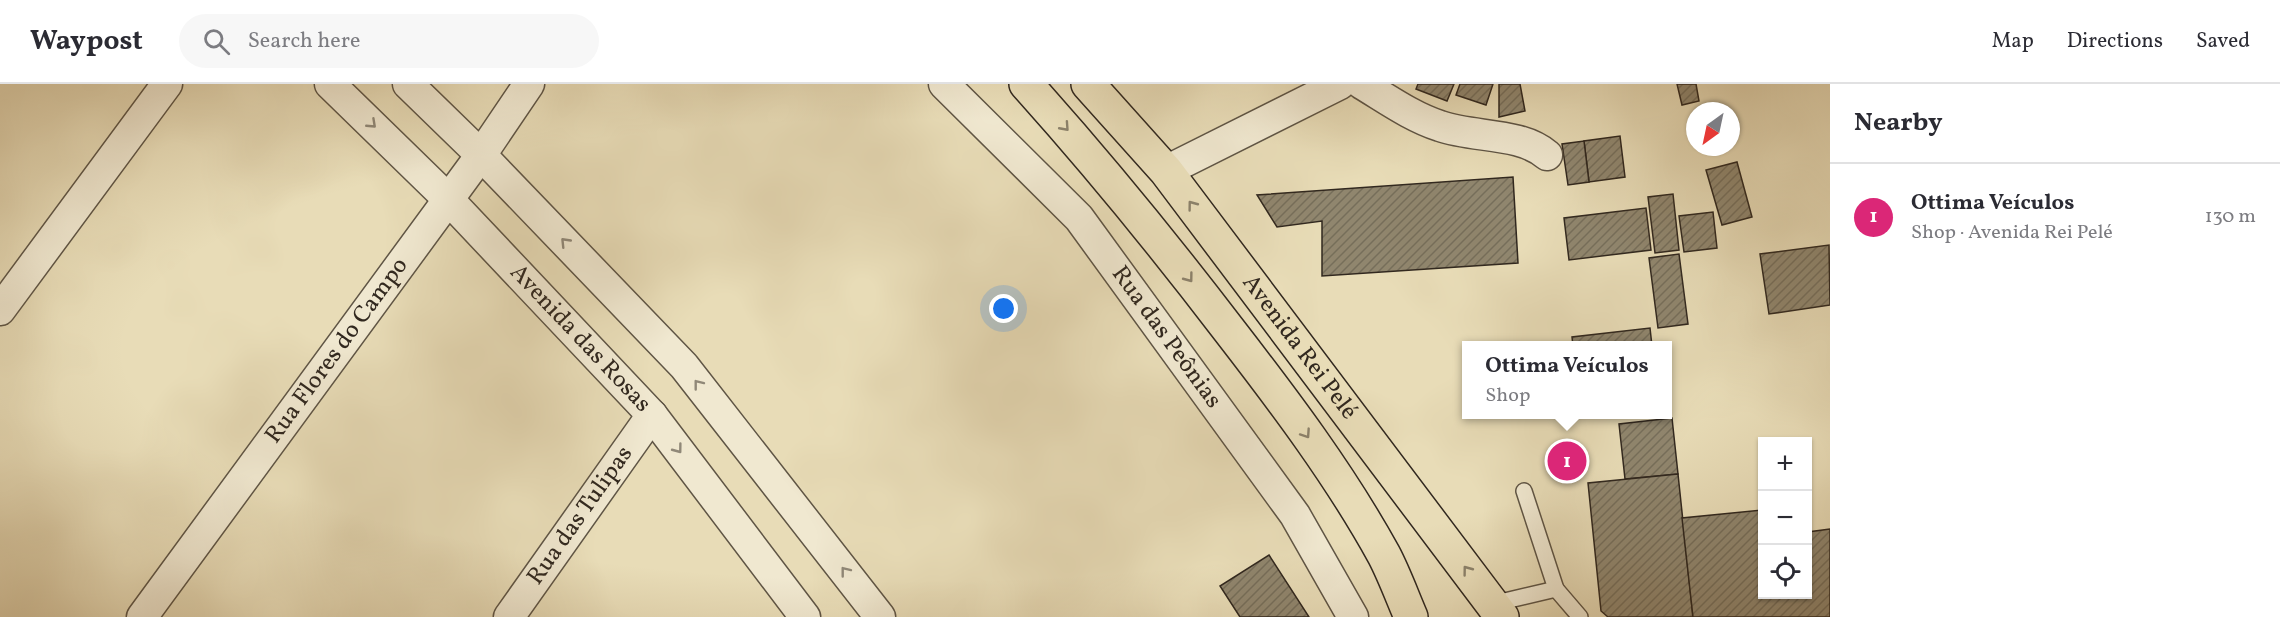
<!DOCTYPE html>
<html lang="en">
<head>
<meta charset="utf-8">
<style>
  :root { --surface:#fff; --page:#f7f7f7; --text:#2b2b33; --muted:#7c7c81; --line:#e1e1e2; --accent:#db2777 }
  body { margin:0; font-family:Vollkorn,serif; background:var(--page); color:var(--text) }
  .controls { position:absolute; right:18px; bottom:18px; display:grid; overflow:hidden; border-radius:0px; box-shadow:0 2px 4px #0004 }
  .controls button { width:54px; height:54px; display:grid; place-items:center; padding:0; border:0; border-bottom:2px solid var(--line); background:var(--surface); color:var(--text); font:30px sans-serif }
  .compass { position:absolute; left:1686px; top:18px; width:54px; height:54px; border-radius:50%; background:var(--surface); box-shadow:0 2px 4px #0004; rotate:213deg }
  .you { position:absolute; left:1004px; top:225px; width:21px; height:21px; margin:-15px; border:4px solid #fff; border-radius:50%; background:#1a73e8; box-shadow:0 0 0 9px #1a73e833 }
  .badge { display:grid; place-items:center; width:39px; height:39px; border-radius:50%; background:var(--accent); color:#fff; font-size:20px; font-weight:700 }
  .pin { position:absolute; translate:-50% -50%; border:3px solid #fff; box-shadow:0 2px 6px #0006 }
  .popup { position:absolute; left:1462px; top:257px; width:210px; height:78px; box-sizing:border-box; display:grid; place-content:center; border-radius:0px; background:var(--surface); filter:drop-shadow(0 2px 4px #0005); font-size:20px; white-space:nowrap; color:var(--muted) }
  .popup b { font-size:22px; color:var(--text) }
  .popup::after { content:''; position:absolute; left:50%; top:100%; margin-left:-12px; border:12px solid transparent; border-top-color:var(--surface) }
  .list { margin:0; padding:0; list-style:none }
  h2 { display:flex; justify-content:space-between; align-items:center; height:78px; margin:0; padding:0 24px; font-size:26px }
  h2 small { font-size:20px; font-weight:400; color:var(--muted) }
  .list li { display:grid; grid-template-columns:39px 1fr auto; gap:18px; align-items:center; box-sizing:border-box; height:108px; padding:0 24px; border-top:2px solid var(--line) }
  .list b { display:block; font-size:22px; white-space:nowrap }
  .list p { margin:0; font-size:20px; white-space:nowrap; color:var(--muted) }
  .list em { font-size:20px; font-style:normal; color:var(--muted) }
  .icon { flex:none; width:33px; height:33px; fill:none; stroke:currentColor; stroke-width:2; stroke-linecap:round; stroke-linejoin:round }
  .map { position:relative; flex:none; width:1830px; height:533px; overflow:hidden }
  header { display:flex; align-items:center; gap:36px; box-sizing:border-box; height:84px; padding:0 30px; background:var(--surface); border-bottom:2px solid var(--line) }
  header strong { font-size:28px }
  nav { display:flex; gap:33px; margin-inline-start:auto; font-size:21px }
  .search { width:420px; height:54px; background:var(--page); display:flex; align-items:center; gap:15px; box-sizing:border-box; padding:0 21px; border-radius:33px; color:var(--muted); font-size:22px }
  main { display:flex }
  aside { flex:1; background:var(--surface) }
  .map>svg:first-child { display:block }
  .building { fill:url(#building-hatch); stroke:#31281f; stroke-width:1.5 }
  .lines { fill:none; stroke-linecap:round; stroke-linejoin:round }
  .service-casing { stroke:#5f5545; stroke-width:18 }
  .minor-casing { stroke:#5f5545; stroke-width:33 }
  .primary-casing { stroke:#31281f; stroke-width:36 }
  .service { stroke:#f0e8d0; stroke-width:15 }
  .minor { stroke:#f0e8d0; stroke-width:30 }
  .primary { stroke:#e8dcb7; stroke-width:33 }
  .oneway { stroke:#908878 }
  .oneway2 { stroke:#8c826b }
  .labels { text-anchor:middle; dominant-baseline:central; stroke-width:6; stroke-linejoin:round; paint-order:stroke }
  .street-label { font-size:24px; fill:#31281f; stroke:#f0e8d0 }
</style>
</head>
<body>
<header>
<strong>Waypost</strong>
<div class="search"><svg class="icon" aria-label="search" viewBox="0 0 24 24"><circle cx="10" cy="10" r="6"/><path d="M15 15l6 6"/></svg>Search here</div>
<nav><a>Map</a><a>Directions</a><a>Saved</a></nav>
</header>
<main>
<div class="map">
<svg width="1830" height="533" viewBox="0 0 1830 533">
  <defs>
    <pattern id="building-hatch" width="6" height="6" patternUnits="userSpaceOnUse" patternTransform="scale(1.5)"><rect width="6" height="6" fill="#90866e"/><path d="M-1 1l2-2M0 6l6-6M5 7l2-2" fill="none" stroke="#766e5a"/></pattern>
  </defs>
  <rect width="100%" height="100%" fill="#e8dcb7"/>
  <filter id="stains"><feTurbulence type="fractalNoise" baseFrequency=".00333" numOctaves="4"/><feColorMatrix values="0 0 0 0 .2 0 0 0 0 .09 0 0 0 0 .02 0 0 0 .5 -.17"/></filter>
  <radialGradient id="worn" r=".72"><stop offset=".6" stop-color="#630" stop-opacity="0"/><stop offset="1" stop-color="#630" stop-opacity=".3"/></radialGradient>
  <g class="building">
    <polygon points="1418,0 1454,0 1447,17 1416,5"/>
    <polygon points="1460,0 1493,0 1486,21 1456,11"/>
    <polygon points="1499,0 1520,0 1525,27 1499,33"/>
    <polygon points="1677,0 1696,0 1699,17 1682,21"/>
    <polygon points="1620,52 1625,93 1589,98 1584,57"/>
    <polygon points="1584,57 1589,98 1568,101 1562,60"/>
    <polygon points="1737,78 1752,133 1722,141 1706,86"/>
    <polygon points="1513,93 1518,179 1322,192 1322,137 1277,143 1257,111"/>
    <polygon points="1673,110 1679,166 1655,169 1648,113"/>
    <polygon points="1646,124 1651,166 1569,176 1564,134"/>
    <polygon points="1713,128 1717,164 1684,168 1679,132"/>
    <polygon points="1829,161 1830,221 1769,230 1760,170"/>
    <polygon points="1679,170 1688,240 1658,244 1649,174"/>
    <polygon points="1650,244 1652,262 1573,262 1572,253"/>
    <polygon points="1672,334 1678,390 1625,395 1619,340"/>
    <polygon points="1678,390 1693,533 1608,533 1601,527 1588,399"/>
    <polygon points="1762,426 1762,510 1808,510 1808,448 1830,445 1830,533 1693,533 1682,434"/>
    <polygon points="1269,471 1309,533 1240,533 1220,502"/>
  </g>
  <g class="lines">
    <g class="service-casing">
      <g id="service">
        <polyline points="1556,505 1580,533"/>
        <polyline points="1492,520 1556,505 1524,407"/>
      </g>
    </g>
    <g class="minor-casing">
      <g id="minor">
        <path id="s1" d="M330,0L448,115L652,331L805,533"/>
        <polyline points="408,0 481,71 684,282 880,533"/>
        <path id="s2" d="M944,0L1079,134L1295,431L1353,533"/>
        <path d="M1362,0C1387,15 1412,33 1440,42C1474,54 1520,48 1547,71"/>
        <polyline points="1166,87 1340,0"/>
        <polyline points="0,226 167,0"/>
        <path id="s3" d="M142,533L481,71L529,0"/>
        <path id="s4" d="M509,533L652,331"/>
      </g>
    </g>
    <g class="primary-casing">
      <g id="primary">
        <path d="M1026,0C1097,79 1164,161 1229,246C1284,317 1340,391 1384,471C1394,490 1402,512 1411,533"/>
        <path id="s5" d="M1088,0L1166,87L1502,533"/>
      </g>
    </g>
    <use href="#service" class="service"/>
    <use href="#minor" class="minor"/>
    <use href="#primary" class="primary"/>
  </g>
  <defs><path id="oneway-chevron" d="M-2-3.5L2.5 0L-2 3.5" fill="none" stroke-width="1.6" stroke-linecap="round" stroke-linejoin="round" transform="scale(1.5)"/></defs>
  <g class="oneway">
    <use href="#oneway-chevron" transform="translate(372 40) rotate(43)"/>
    <use href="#oneway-chevron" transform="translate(565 158) rotate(-134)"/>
    <use href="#oneway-chevron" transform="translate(698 300) rotate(-128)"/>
    <use href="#oneway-chevron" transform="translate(678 365) rotate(53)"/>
    <use href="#oneway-chevron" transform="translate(845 487) rotate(-128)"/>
  </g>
  <g class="oneway2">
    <use href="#oneway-chevron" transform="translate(1065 43) rotate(48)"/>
    <use href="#oneway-chevron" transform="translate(1192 121) rotate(-127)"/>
    <use href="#oneway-chevron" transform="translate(1189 194) rotate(53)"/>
    <use href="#oneway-chevron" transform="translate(1306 350) rotate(56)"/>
    <use href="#oneway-chevron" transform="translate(1467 486) rotate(-127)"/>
  </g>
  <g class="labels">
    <g class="street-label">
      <text stroke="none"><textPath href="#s2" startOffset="338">Rua das Peônias</textPath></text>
      <text stroke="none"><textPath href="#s1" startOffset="357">Avenida das Rosas</textPath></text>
      <text stroke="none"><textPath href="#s5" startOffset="338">Avenida Rei Pelé</textPath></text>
      <text stroke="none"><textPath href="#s3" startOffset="330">Rua Flores do Campo</textPath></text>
      <text stroke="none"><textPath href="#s4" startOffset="124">Rua das Tulipas</textPath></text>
    </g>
  </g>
  <rect width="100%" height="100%" filter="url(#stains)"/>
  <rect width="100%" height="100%" fill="url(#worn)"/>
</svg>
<div class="controls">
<button>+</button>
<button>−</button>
<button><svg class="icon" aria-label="locate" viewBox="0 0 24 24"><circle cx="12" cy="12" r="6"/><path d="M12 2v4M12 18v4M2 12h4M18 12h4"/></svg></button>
</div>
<svg class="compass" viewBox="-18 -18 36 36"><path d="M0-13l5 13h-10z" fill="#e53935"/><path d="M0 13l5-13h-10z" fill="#7c7c81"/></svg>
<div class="you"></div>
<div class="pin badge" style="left:1567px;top:377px">1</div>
<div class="popup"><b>Ottima Veículos</b>Shop</div>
</div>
<aside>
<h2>Nearby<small></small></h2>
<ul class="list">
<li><span class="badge">1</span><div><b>Ottima Veículos</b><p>Shop · Avenida Rei Pelé</p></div><em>130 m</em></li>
</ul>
</aside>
</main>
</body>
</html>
